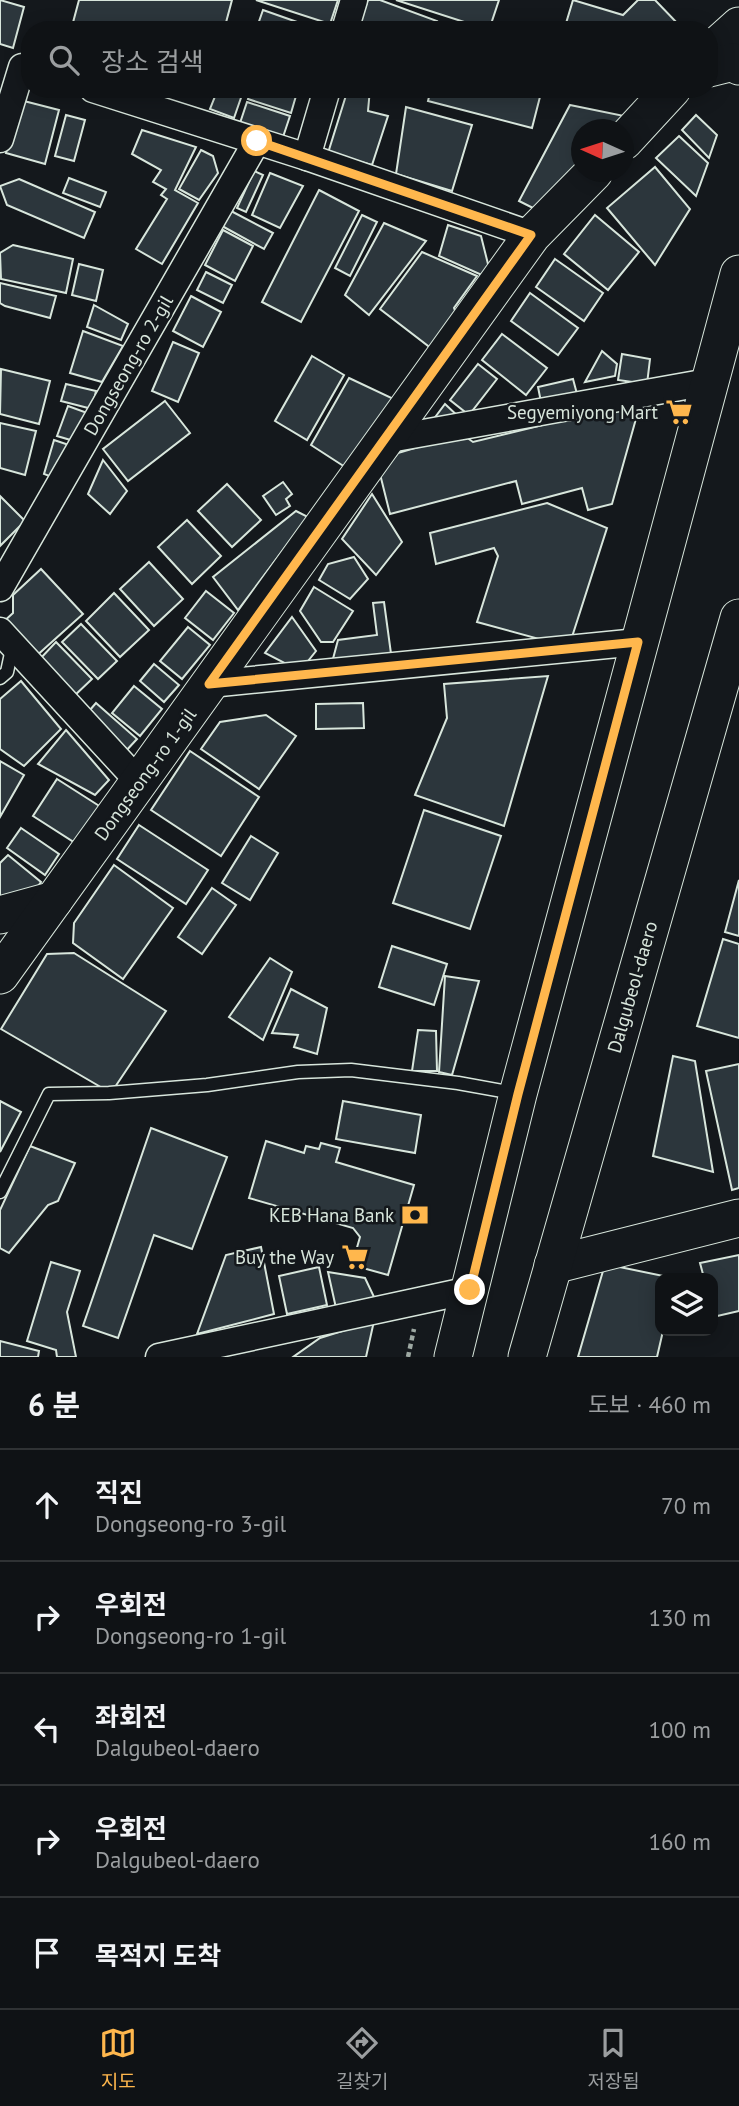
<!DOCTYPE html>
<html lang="ko">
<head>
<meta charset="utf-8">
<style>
  :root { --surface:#0f1215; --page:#1d2022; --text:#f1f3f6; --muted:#9b9ea0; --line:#2f3234; --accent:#ffb74d }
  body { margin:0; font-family:"PT Sans","Noto Sans KR",sans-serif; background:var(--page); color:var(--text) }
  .controls { position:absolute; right:21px; bottom:21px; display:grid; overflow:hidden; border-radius:14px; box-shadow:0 4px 18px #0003 }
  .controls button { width:63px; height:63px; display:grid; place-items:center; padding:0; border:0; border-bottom:2px solid var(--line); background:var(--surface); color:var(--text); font:35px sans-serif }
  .compass { position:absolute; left:571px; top:119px; width:63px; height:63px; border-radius:50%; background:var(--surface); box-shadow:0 4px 18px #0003; rotate:273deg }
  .stop { position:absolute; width:21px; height:21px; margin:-16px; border:5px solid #ffb74d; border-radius:50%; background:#fff }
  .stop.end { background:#ffb74d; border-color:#fff; box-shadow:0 2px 7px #0008 }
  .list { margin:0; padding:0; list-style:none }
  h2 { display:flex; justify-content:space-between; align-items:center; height:91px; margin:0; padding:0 28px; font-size:30px }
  h2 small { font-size:23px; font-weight:400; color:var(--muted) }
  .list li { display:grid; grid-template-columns:46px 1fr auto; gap:21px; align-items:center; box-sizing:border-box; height:112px; padding:0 28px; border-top:2px solid var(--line) }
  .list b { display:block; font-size:26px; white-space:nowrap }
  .list p { margin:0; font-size:23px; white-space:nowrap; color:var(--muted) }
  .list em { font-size:23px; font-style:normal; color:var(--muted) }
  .icon { flex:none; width:38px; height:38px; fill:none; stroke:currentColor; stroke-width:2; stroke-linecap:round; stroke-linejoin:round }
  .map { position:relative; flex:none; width:739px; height:1357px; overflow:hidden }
  .search { position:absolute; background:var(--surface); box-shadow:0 4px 18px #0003; left:21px; right:21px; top:21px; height:77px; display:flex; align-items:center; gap:18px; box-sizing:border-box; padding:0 24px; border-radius:28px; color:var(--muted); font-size:26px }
  .sheet { height:651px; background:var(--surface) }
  nav { display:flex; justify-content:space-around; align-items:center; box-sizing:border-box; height:98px; border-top:2px solid var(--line); background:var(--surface); font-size:19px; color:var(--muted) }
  nav a { display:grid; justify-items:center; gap:4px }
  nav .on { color:var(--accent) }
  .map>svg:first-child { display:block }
  .building { fill:#2c363c; stroke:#d8e6dc; stroke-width:2 }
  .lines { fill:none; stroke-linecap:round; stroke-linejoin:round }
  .lane-casing { stroke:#d8e6dc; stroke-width:15 }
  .street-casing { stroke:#d8e6dc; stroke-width:29 }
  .secondary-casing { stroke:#d8e6dc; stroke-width:39 }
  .path { stroke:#9da8a2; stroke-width:4.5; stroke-dasharray:5 3.5; stroke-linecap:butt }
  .lane { stroke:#14181c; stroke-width:12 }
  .street { stroke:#14181c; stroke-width:26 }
  .secondary { stroke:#14181c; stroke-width:37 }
  .route { stroke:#ffb74d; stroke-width:9 }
  .labels { text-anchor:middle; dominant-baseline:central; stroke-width:5; stroke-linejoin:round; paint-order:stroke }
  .street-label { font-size:19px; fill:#d8e6dc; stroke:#14181c }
  .poi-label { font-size:19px; fill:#d8e6dc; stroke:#14181c; text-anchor:end }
</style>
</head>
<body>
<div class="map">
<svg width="739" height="1357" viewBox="0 0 739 1357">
  <rect width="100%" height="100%" fill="#14181c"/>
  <g class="building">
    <polygon points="0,0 24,7 13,48 0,44"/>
    <polygon points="79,0 232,0 224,30 71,30"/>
    <polygon points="256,0 338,0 330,24"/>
    <polygon points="368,0 380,0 437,21 434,30 372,30 359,24"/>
    <polygon points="396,0 499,0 489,30"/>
    <polygon points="573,0 623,15 638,0 655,0 680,26 676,30 564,30"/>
    <polygon points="263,10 317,29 317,30 256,30"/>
    <polygon points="218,89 244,89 234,118 210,109"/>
    <polygon points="251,89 298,89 291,113 248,99"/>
    <polygon points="348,89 370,89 368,111 388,116 372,165 328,153"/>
    <polygon points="431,89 542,89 532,128 428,101"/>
    <polygon points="20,100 59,110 45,164 6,153"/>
    <polygon points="247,102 290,116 282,140 239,126"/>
    <polygon points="570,105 634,118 621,130 582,130 582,165 533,208 519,201"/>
    <polygon points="406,107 472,125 452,191 396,174"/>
    <polygon points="66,115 85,120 74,161 55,156"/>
    <polygon points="696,115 717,135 709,158 682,130"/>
    <polygon points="142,130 196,147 175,190 198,203 162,264 136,249 167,199 161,195 166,189 153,182 161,170 132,154"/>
    <polygon points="679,136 708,163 696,196 656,158"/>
    <polygon points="201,150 213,156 218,173 199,200 179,189"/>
    <polygon points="655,167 690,209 655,265 607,208"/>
    <polygon points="254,171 263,175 246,212 237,208"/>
    <polygon points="270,173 303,186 280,228 252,215"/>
    <polygon points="69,178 106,192 100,207 63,193"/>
    <polygon points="19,179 95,212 84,238 7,205 0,186"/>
    <polygon points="319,190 359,211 301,322 262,302"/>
    <polygon points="231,211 273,233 264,249 222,226"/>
    <polygon points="362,215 377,222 350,276 335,268"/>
    <polygon points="595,215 639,252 608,290 564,254"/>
    <polygon points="384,223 426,241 369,315 345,295"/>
    <polygon points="448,225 481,236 489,268 484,276 439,256"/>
    <polygon points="223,230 253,246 235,281 205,265"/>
    <polygon points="13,245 73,259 66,293 1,279 0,253"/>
    <polygon points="422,252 477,276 454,308 459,321 436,352 380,309"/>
    <polygon points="555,259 603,293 584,321 536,287"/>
    <polygon points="79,264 103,270 96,301 72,295"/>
    <polygon points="206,272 232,285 223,303 197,290"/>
    <polygon points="0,283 56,296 50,318 5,306 0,303"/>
    <polygon points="530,293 578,328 558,355 511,321"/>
    <polygon points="191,296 221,312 203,347 173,331"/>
    <polygon points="94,305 128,324 121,340 87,327"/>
    <polygon points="83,331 123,346 102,382 70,373"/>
    <polygon points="502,334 547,368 526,395 482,360"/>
    <polygon points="173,342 199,353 178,402 152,391"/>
    <polygon points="602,351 617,364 615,376 585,382"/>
    <polygon points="622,354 650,359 647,384 618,380"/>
    <polygon points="312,356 344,375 307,440 275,421"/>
    <polygon points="478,364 497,379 469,415 450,400"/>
    <polygon points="1,369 50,381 39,424 0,414"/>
    <polygon points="349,378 398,401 345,467 311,445"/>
    <polygon points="573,379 577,394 541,402 538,387"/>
    <polygon points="66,384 96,391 92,409 61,401"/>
    <polygon points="165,401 190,433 128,481 103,449"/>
    <polygon points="641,401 612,504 588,510 582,488 522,504 516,481 390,514 380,474 398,453 462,434 473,442"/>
    <polygon points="445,404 461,419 427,428"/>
    <polygon points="68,406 90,414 74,441 57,436"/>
    <polygon points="0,423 36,431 25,475 0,468"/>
    <polygon points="54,440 72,446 52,477 44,474"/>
    <polygon points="103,460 127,491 110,514 88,494"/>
    <polygon points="283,482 292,494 286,499 290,506 276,515 263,496"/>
    <polygon points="227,484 261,520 232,547 198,511"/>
    <polygon points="372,494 402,542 376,575 342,539"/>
    <polygon points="0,496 25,521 0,546"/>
    <polygon points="547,503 607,528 571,640 561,645 477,622 498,556 494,548 436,564 430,533"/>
    <polygon points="296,511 308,517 238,610 213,577"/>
    <polygon points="187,520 221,556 192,584 158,547"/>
    <polygon points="354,557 368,579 350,599 319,580 328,564"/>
    <polygon points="149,562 183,599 154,626 120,589"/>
    <polygon points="41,569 83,614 34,658 2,623 13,613 13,595"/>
    <polygon points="314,587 353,611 333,642 321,642 300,611"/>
    <polygon points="206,591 234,613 213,640 185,618"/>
    <polygon points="114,593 149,630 120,657 86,621"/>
    <polygon points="384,602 392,661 330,670 338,640 377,635 373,603"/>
    <polygon points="292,617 316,651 300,671 265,653"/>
    <polygon points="81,624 117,661 98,679 62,642"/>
    <polygon points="188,627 210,645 182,679 160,661"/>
    <polygon points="56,642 92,679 73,697 38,661"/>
    <polygon points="154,664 179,685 164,702 140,681"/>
    <polygon points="548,676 504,826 415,795 447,718 444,684"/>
    <polygon points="21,681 61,729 24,766 0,749 0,699"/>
    <polygon points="134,686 162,709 140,736 112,713"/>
    <polygon points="96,703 137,739 124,753 83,718"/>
    <polygon points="363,703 364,728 316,729 316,704"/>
    <polygon points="266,715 296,736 259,789 201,749 220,722"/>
    <polygon points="66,730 109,780 95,795 38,764"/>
    <polygon points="190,751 259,797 221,856 151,810"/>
    <polygon points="0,761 24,775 0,817"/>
    <polygon points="57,779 104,809 80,846 33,816"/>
    <polygon points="424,810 501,836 470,929 393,903"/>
    <polygon points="139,825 208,870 186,904 117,859"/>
    <polygon points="21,828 59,854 45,875 7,848"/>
    <polygon points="251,836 278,853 250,900 222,883"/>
    <polygon points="8,855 41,882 26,902 0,905 0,863"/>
    <polygon points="114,865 173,908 123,979 73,943 74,923"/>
    <polygon points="739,880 739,936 725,932"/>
    <polygon points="212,888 236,905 202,954 178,937"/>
    <polygon points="723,939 739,944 739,1038 697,1026"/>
    <polygon points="392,946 447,964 434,1005 379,987"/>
    <polygon points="74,953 166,1011 111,1093 1,1029 47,954"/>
    <polygon points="270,958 292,972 263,1040 229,1017"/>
    <polygon points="445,976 479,981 452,1075 439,1072"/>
    <polygon points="291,989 327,1008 317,1054 294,1047 298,1035 272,1033"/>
    <polygon points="418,1030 436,1031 437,1071 412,1071"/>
    <polygon points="673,1056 695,1061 713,1172 653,1156"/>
    <polygon points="739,1064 739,1188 732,1190 706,1071"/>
    <polygon points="0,1101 21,1112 0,1152"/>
    <polygon points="343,1101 421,1115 415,1153 336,1139"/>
    <polygon points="151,1128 227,1157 192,1249 154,1235 118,1338 83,1326"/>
    <polygon points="266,1141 304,1153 306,1146 319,1149 321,1143 340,1148 336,1162 414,1185 388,1275 352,1265 360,1237 353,1228 249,1198"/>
    <polygon points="30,1146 75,1163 58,1201 48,1205 9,1253 0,1248 0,1210"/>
    <polygon points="261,1247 274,1314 197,1334 226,1255"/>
    <polygon points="739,1255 739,1311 713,1317 713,1278 704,1278 700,1263"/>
    <polygon points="51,1262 80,1271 67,1312 76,1357 57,1357 56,1350 27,1341"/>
    <polygon points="605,1264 673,1278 660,1278 660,1331 663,1331 657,1357 578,1357"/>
    <polygon points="319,1267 327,1305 287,1314 279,1276"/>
    <polygon points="328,1272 365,1278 375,1299 336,1308"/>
    <polygon points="374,1321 366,1357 293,1357 320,1338"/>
    <polygon points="0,1341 39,1351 38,1357 0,1357"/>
  </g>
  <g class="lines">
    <g class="lane-casing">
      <g id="lane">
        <polyline points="0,678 7,672 13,644"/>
        <polyline points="0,1192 49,1094 109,1093 207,1085 298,1072 351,1070 458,1083 514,1093"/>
      </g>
    </g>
    <g class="street-casing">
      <g id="street">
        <polyline points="345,30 354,0"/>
        <polyline points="93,89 307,157 532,235"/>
        <polyline points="0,139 22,67"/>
        <polyline points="307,157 327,89"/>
        <polyline points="384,440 708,382"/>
        <polyline points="0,588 257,141"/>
        <polyline points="0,631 139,782"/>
        <polyline points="210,684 638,642"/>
        <polyline points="159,1357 470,1290"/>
      </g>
    </g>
    <g class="secondary-casing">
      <g id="secondary">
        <polyline points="709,53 739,26"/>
        <polyline points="709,68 733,62 739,66"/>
        <polyline points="624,141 672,89"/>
        <polyline points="0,915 54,900"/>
        <polyline points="0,975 532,235 594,172"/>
        <polyline points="553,1265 739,1218"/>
        <polyline points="453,1357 518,1094 739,274"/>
        <polyline points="527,1357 739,618"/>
      </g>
    </g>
    <polyline class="path" points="408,1357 414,1329"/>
    <use href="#lane" class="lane"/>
    <use href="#street" class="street"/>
    <use href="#secondary" class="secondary"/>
  </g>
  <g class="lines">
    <polyline class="route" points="257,141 531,235 209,684 638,642 518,1094 470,1290"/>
  </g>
  <defs>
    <g id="supermarket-bare" transform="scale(2.1)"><path d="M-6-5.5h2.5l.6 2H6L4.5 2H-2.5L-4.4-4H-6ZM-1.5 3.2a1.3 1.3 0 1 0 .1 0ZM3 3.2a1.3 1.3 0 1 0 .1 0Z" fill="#ffb74d" stroke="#14181c" stroke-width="2.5" paint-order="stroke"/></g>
    <g id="bank-bare" transform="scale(2.1)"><path d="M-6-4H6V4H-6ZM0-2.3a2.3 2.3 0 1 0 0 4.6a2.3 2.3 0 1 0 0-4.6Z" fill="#ffb74d" stroke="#14181c" stroke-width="2.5" paint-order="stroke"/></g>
  </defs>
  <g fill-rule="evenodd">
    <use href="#supermarket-bare" x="679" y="412"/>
    <use href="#bank-bare" x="415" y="1215"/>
    <use href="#supermarket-bare" x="355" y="1257"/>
  </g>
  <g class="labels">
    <g class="street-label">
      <text transform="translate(128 365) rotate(-60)">Dongseong-ro 2-gil</text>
      <text transform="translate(145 774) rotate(-54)">Dongseong-ro 1-gil</text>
      <text transform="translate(632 987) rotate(-74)">Dalgubeol-daero</text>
    </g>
    <g class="poi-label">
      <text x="658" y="412">Segyemiyong Mart</text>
      <text x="394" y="1215">KEB Hana Bank</text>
      <text x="334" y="1257">Buy the Way</text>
    </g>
  </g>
</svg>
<div class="controls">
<button><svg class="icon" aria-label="layers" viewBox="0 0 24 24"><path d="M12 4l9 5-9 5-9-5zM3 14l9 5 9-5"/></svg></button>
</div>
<svg class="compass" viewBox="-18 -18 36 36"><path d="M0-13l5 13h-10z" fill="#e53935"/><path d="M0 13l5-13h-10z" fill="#9b9ea0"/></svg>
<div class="stop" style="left:257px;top:141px"></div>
<div class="stop end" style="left:470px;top:1290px"></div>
<div class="search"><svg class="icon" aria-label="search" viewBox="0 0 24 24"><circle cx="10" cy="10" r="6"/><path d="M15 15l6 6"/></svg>장소 검색</div>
</div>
<section class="sheet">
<h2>6 분<small>도보 · 460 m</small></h2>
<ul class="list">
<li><svg class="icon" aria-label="ahead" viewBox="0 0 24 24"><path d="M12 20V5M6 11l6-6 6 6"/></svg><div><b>직진</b><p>Dongseong-ro 3-gil</p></div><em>70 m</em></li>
<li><svg class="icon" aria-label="right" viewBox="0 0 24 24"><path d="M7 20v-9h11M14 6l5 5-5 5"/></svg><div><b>우회전</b><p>Dongseong-ro 1-gil</p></div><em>130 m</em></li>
<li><svg class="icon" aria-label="left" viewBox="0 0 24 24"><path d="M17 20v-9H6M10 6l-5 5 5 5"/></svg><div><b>좌회전</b><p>Dalgubeol-daero</p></div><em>100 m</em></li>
<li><svg class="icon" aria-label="right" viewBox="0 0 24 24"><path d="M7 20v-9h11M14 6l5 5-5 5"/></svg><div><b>우회전</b><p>Dalgubeol-daero</p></div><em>160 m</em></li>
<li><svg class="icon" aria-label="arrive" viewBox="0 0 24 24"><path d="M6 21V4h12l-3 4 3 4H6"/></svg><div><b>목적지 도착</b></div></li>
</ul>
</section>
<nav>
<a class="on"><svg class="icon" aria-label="map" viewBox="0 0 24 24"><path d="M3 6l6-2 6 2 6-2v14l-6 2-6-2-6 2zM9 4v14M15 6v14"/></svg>지도</a>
<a><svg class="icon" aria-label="directions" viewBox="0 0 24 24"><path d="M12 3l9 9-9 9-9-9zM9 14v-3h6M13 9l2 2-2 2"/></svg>길찾기</a>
<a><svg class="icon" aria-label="saved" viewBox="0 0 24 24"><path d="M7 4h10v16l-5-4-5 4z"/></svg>저장됨</a>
</nav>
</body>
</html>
